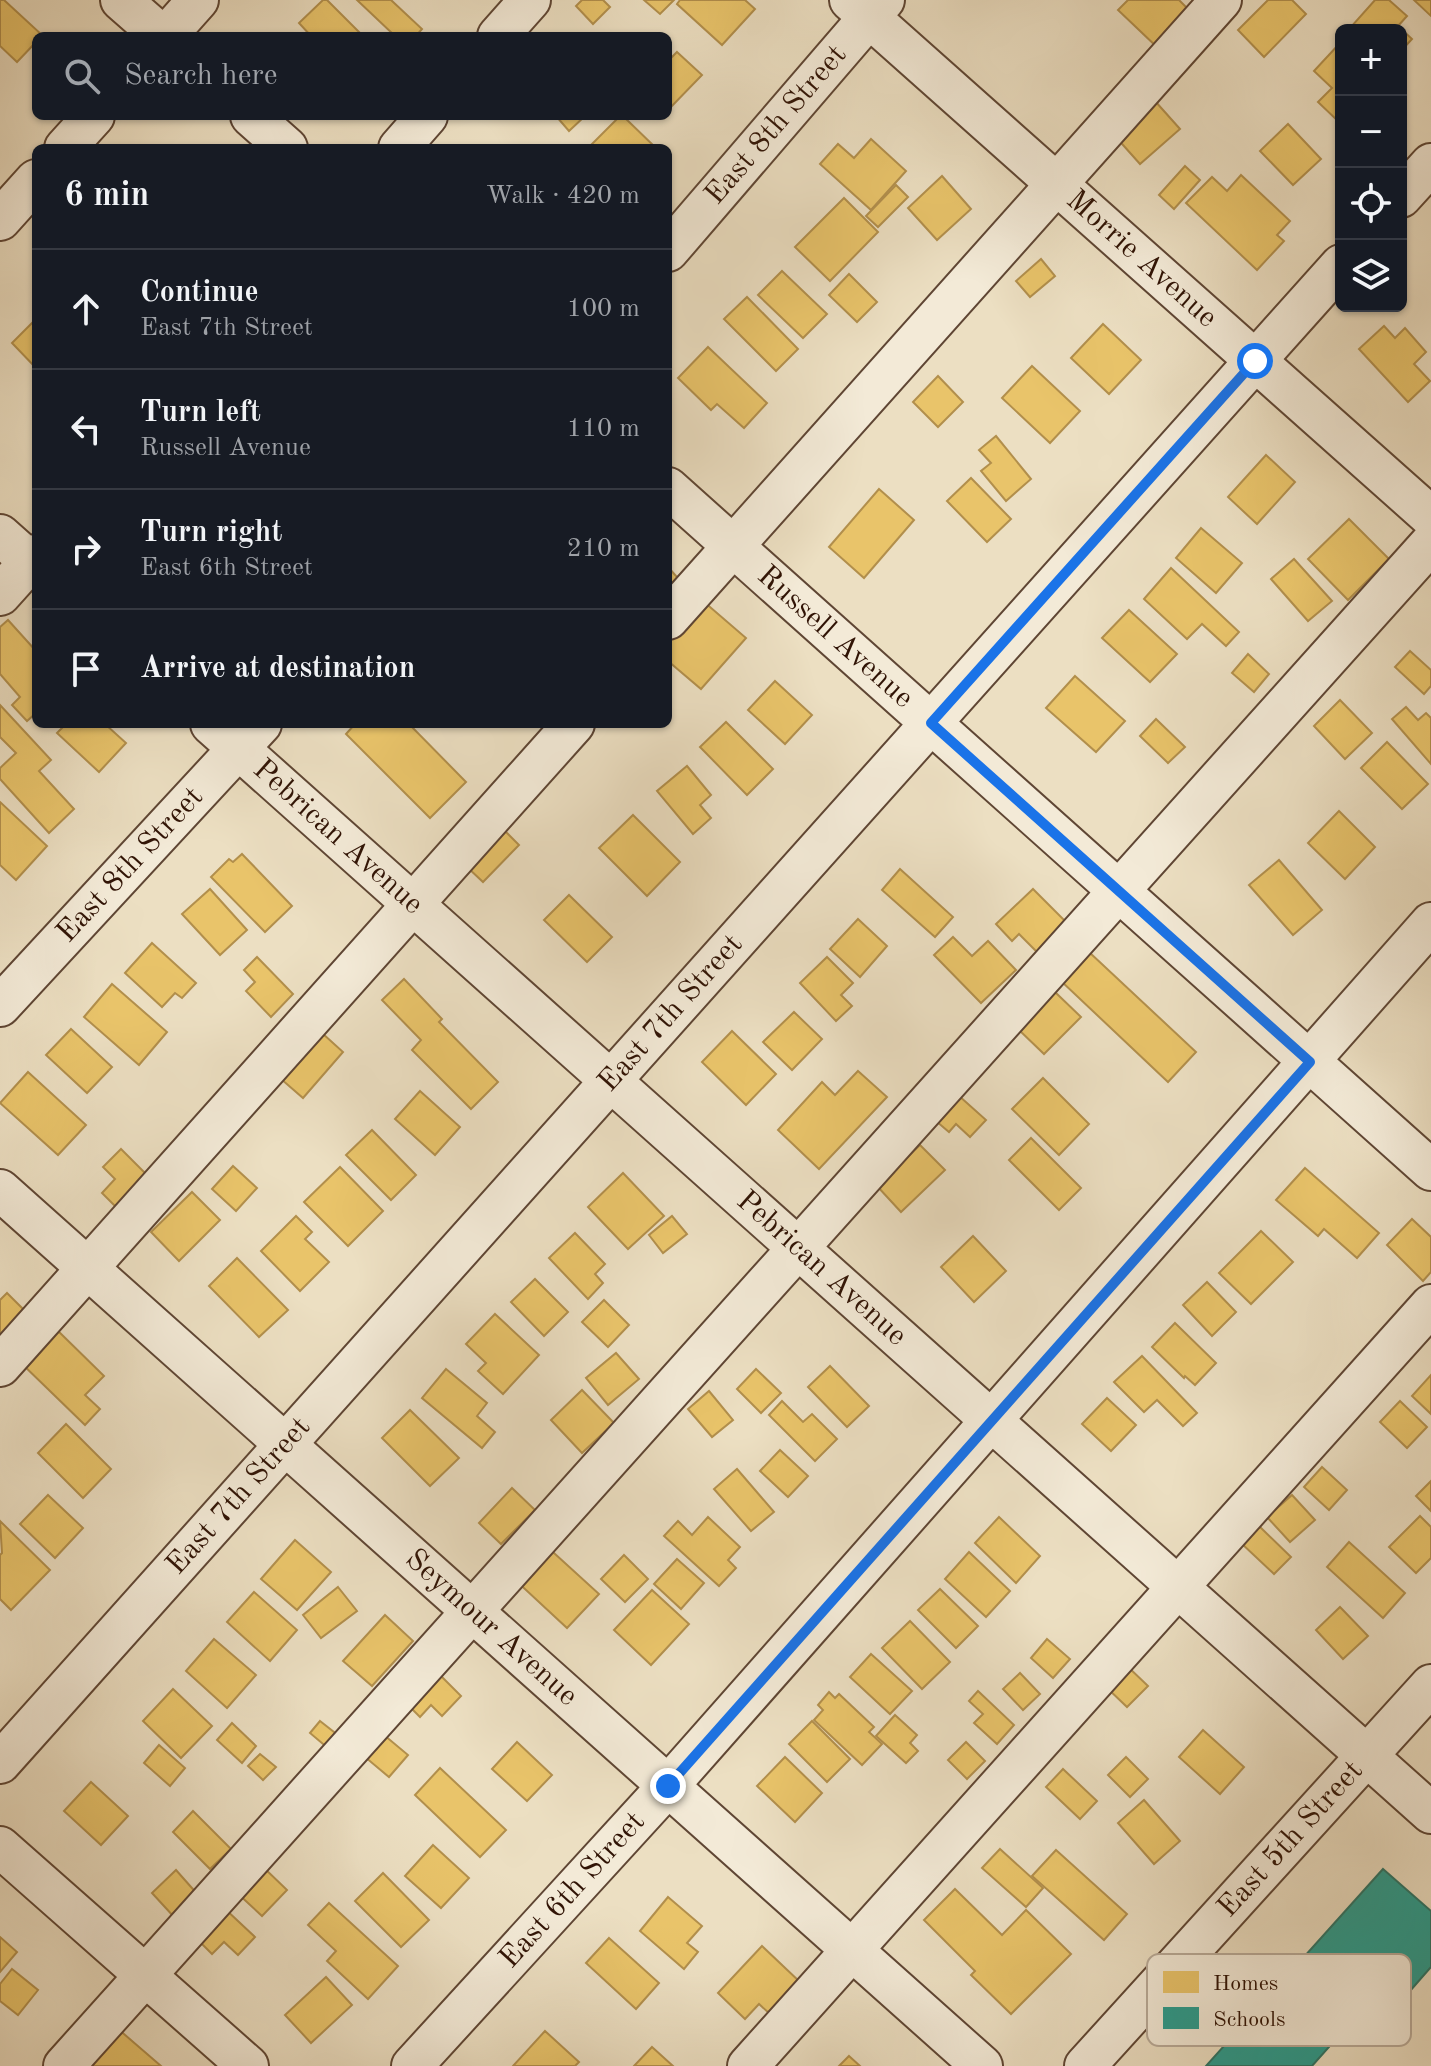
<!DOCTYPE html>
<html lang="en">
<head>
<meta charset="utf-8">
<style>
  :root { --surface:#171b24; --page:#242831; --text:#f1f3f6; --muted:#9ea1a6; --line:#363941 }
  body { margin:0; font-family:"Old Standard TT",serif; background:var(--page); color:var(--text) }
  .controls { position:absolute; right:24px; top:24px; display:grid; overflow:hidden; border-radius:12px; box-shadow:0 2px 6px #0004 }
  .controls button { width:72px; height:72px; display:grid; place-items:center; padding:0; border:0; border-bottom:2px solid var(--line); background:var(--surface); color:var(--text); font:40px sans-serif }
  .stop { position:absolute; width:24px; height:24px; margin:-18px; border:6px solid #1a73e8; border-radius:50%; background:#fff }
  .stop.end { background:#1a73e8; border-color:#fff; box-shadow:0 2px 8px #0008 }
  .list { margin:0; padding:0; list-style:none }
  h2 { display:flex; justify-content:space-between; align-items:center; height:104px; margin:0; padding:0 32px; font-size:34px }
  h2 small { font-size:26px; font-weight:400; color:var(--muted) }
  .list li { display:grid; grid-template-columns:52px 1fr auto; gap:24px; align-items:center; box-sizing:border-box; height:120px; padding:0 32px; border-top:2px solid var(--line) }
  .list b { display:block; font-size:30px; white-space:nowrap }
  .list p { margin:0; font-size:26px; white-space:nowrap; color:var(--muted) }
  .list em { font-size:26px; font-style:normal; color:var(--muted) }
  .icon { flex:none; width:44px; height:44px; fill:none; stroke:currentColor; stroke-width:2; stroke-linecap:round; stroke-linejoin:round }
  .map { position:relative; flex:none; width:1431px; height:2066px; overflow:hidden }
  .search { position:absolute; background:var(--surface); box-shadow:0 2px 6px #0004; left:32px; top:32px; width:640px; height:88px; display:flex; align-items:center; gap:20px; box-sizing:border-box; padding:0 28px; border-radius:12px; color:var(--muted); font-size:30px }
  .panel { position:absolute; background:var(--surface); box-shadow:0 2px 6px #0004; left:32px; top:144px; width:640px; height:584px; border-radius:12px }
  .map>svg:first-child { display:block }
  .homes { fill:#e9c46a; stroke:#b28f4c; stroke-width:2 }
  .schools { fill:#2a9d8f; stroke:#2c7466; stroke-width:2 }
  .lines { fill:none; stroke-linecap:round; stroke-linejoin:round }
  .minor-casing { stroke:#5f4634; stroke-width:44 }
  .minor { stroke:#f3ead7; stroke-width:40 }
  .route { stroke:#1a73e8; stroke-width:10 }
  .labels { text-anchor:middle; dominant-baseline:central; stroke-width:8; stroke-linejoin:round; paint-order:stroke }
  .street-label { font-size:30px; fill:#301305; stroke:#f3ead7 }
  .key { fill:#f3ead7; stroke:#b8aa98; stroke-width:2 }
  .key-label { font-size:22px; fill:#301305 }
</style>
</head>
<body>
<div class="map">
<svg width="1431" height="2066" viewBox="0 0 1431 2066">
  <rect width="100%" height="100%" fill="#ecdfc2"/>
  <filter id="stains"><feTurbulence type="fractalNoise" baseFrequency=".0025" numOctaves="4"/><feColorMatrix values="0 0 0 0 .2 0 0 0 0 .09 0 0 0 0 .02 0 0 0 .5 -.17"/></filter>
  <radialGradient id="worn" r=".72"><stop offset=".6" stop-color="#630" stop-opacity="0"/><stop offset="1" stop-color="#630" stop-opacity=".3"/></radialGradient>
  <g class="homes">
    <polygon points="0,0 4,0 42,35 36,36 36,42 17,62 0,46"/>
    <polygon points="323,0 327,0 363,36 311,36 299,23"/>
    <polygon points="357,0 391,0 422,29 416,36 395,36"/>
    <polygon points="582,0 603,0 610,7 593,24 576,6"/>
    <polygon points="644,0 674,0 660,14"/>
    <polygon points="680,0 745,0 755,9 722,45 677,4"/>
    <polygon points="1128,0 1179,0 1193,14 1159,49 1118,10"/>
    <polygon points="1268,0 1292,0 1306,14 1264,57 1238,30"/>
    <polygon points="1375,0 1389,0 1407,16 1398,26 1412,39 1401,51 1401,30 1350,28"/>
    <polygon points="1414,0 1431,0 1431,16"/>
    <polygon points="1340,43 1341,44 1341,124 1318,102 1332,88 1314,71"/>
    <polygon points="677,52 702,75 668,110 668,61"/>
    <polygon points="1155,101 1180,129 1140,164 1115,136"/>
    <polygon points="556,116 585,116 569,131"/>
    <polygon points="620,116 623,116 656,148 588,148"/>
    <polygon points="1288,124 1321,159 1293,185 1260,151"/>
    <polygon points="871,139 906,171 871,210 820,164 838,144 854,158"/>
    <polygon points="1185,166 1200,180 1174,209 1159,195"/>
    <polygon points="1241,175 1290,221 1277,235 1284,241 1257,270 1186,203 1212,177 1227,191"/>
    <polygon points="942,176 971,209 937,240 908,208"/>
    <polygon points="896,185 908,197 878,227 866,216"/>
    <polygon points="844,198 878,232 830,281 795,247"/>
    <polygon points="1041,259 1055,276 1030,297 1016,281"/>
    <polygon points="782,271 827,314 803,338 758,295"/>
    <polygon points="849,274 877,302 857,322 829,295"/>
    <polygon points="747,297 798,349 776,371 724,319"/>
    <polygon points="36,319 36,368 12,343"/>
    <polygon points="1103,324 1141,360 1109,394 1071,358"/>
    <polygon points="1384,326 1395,338 1405,328 1426,352 1414,364 1430,381 1408,402 1359,349"/>
    <polygon points="708,347 767,403 744,428 717,404 711,410 678,378"/>
    <polygon points="1032,366 1080,411 1050,443 1002,398"/>
    <polygon points="938,376 963,402 938,427 913,402"/>
    <polygon points="996,436 1031,479 1006,501 981,471 991,463 979,450"/>
    <polygon points="1266,455 1295,482 1257,524 1228,497"/>
    <polygon points="971,478 1011,519 987,542 947,501"/>
    <polygon points="879,489 914,520 864,578 829,547"/>
    <polygon points="1349,519 1389,559 1348,600 1308,559"/>
    <polygon points="1201,528 1242,563 1216,593 1176,558"/>
    <polygon points="1294,559 1332,601 1308,621 1271,579"/>
    <polygon points="668,567 684,585 668,600"/>
    <polygon points="1171,568 1239,632 1226,646 1202,624 1187,639 1144,599"/>
    <polygon points="703,601 746,638 701,689 668,661 668,641"/>
    <polygon points="1129,610 1177,654 1150,682 1102,638"/>
    <polygon points="8,620 36,651 36,713 27,721 12,705 20,697 0,674 0,627"/>
    <polygon points="1410,651 1431,670 1431,686 1424,694 1395,667"/>
    <polygon points="1248,654 1269,674 1254,692 1232,673"/>
    <polygon points="1075,676 1125,721 1096,752 1046,708"/>
    <polygon points="775,681 812,715 785,744 748,710"/>
    <polygon points="1340,700 1372,733 1345,759 1314,726"/>
    <polygon points="0,705 51,760 39,771 74,809 49,833 0,779 0,768 16,753 0,737"/>
    <polygon points="1406,707 1418,720 1426,713 1431,718 1431,764 1392,719"/>
    <polygon points="1156,719 1185,747 1168,763 1140,736"/>
    <polygon points="726,722 773,769 747,795 700,747"/>
    <polygon points="66,724 105,724 126,743 99,772 57,733"/>
    <polygon points="355,724 409,724 466,782 430,818 346,734"/>
    <polygon points="1387,742 1428,784 1402,809 1361,768"/>
    <polygon points="687,766 711,795 700,805 711,818 693,834 657,791"/>
    <polygon points="0,802 47,846 16,880 0,865"/>
    <polygon points="1339,811 1375,847 1345,879 1308,843"/>
    <polygon points="633,815 680,862 647,896 599,848"/>
    <polygon points="503,829 519,845 483,882 466,866"/>
    <polygon points="242,854 292,906 265,932 211,877 229,859 233,862"/>
    <polygon points="1279,860 1322,910 1293,935 1249,885"/>
    <polygon points="900,869 953,917 935,937 882,890"/>
    <polygon points="210,889 247,930 220,955 182,914"/>
    <polygon points="1033,889 1067,923 1037,952 1019,934 1012,941 996,924"/>
    <polygon points="569,895 612,937 587,962 544,920"/>
    <polygon points="858,919 887,946 860,977 830,949"/>
    <polygon points="953,937 972,956 988,941 1016,970 981,1003 934,955"/>
    <polygon points="152,943 196,983 182,998 175,993 162,1007 125,973"/>
    <polygon points="1089,952 1196,1052 1168,1082 1061,981"/>
    <polygon points="257,957 293,994 271,1017 246,991 255,982 244,970"/>
    <polygon points="827,957 853,983 841,995 852,1006 836,1021 800,983"/>
    <polygon points="404,979 442,1019 439,1022 498,1082 471,1109 412,1050 421,1040 382,1000"/>
    <polygon points="112,984 167,1032 139,1065 84,1017"/>
    <polygon points="1055,992 1081,1017 1044,1054 1018,1029"/>
    <polygon points="794,1012 822,1039 792,1070 763,1042"/>
    <polygon points="71,1029 112,1067 87,1093 46,1055"/>
    <polygon points="732,1031 776,1074 746,1105 702,1062"/>
    <polygon points="322,1033 343,1052 303,1098 281,1079"/>
    <polygon points="858,1071 887,1097 819,1169 778,1130 822,1082 835,1095"/>
    <polygon points="28,1072 86,1125 58,1155 0,1103"/>
    <polygon points="1043,1078 1089,1124 1059,1155 1012,1109"/>
    <polygon points="420,1091 460,1127 435,1155 395,1119"/>
    <polygon points="958,1095 986,1120 970,1137 956,1124 949,1132 936,1121"/>
    <polygon points="372,1130 416,1175 391,1200 346,1155"/>
    <polygon points="1031,1138 1081,1188 1059,1210 1009,1160"/>
    <polygon points="920,1145 945,1170 901,1212 877,1186"/>
    <polygon points="121,1149 153,1181 122,1213 102,1193 115,1179 103,1167"/>
    <polygon points="233,1166 257,1188 236,1211 212,1189"/>
    <polygon points="340,1167 383,1211 348,1246 304,1202"/>
    <polygon points="1305,1168 1379,1233 1357,1258 1324,1229 1318,1236 1276,1200"/>
    <polygon points="623,1173 664,1216 628,1249 588,1207"/>
    <polygon points="192,1192 220,1220 179,1261 151,1232"/>
    <polygon points="296,1216 312,1232 305,1239 329,1262 300,1291 261,1251"/>
    <polygon points="672,1216 687,1234 663,1253 649,1235"/>
    <polygon points="1412,1219 1431,1237 1431,1272 1423,1281 1387,1245"/>
    <polygon points="1261,1231 1293,1262 1251,1304 1219,1273"/>
    <polygon points="575,1233 605,1264 595,1274 603,1283 588,1299 549,1258"/>
    <polygon points="973,1236 1006,1271 974,1302 941,1267"/>
    <polygon points="237,1258 288,1310 259,1337 209,1286"/>
    <polygon points="535,1279 568,1312 544,1336 511,1302"/>
    <polygon points="1207,1282 1236,1312 1212,1336 1183,1305"/>
    <polygon points="7,1293 34,1320 0,1346 0,1300"/>
    <polygon points="604,1300 629,1325 608,1347 582,1322"/>
    <polygon points="495,1314 539,1355 503,1394 478,1371 486,1363 466,1344"/>
    <polygon points="1175,1323 1216,1363 1195,1385 1185,1376 1184,1378 1152,1347"/>
    <polygon points="53,1326 104,1376 85,1395 100,1409 85,1425 19,1361"/>
    <polygon points="616,1353 639,1379 608,1405 586,1378"/>
    <polygon points="1142,1356 1197,1413 1183,1426 1157,1400 1144,1412 1114,1382"/>
    <polygon points="830,1366 869,1406 847,1427 808,1387"/>
    <polygon points="446,1369 487,1403 477,1416 495,1432 482,1448 422,1398"/>
    <polygon points="756,1369 781,1393 761,1413 737,1389"/>
    <polygon points="1431,1375 1431,1414 1412,1396"/>
    <polygon points="582,1390 614,1423 582,1453 551,1420"/>
    <polygon points="709,1391 733,1420 712,1437 688,1409"/>
    <polygon points="1107,1398 1136,1425 1111,1451 1082,1424"/>
    <polygon points="782,1401 803,1422 812,1414 837,1439 815,1461 769,1415"/>
    <polygon points="1400,1401 1427,1427 1407,1448 1380,1422"/>
    <polygon points="410,1410 459,1458 430,1486 382,1438"/>
    <polygon points="66,1424 111,1469 83,1498 38,1453"/>
    <polygon points="780,1450 808,1476 788,1497 760,1471"/>
    <polygon points="1322,1467 1347,1490 1329,1510 1304,1487"/>
    <polygon points="737,1469 774,1512 751,1531 714,1489"/>
    <polygon points="1431,1481 1431,1511 1416,1496"/>
    <polygon points="512,1488 535,1510 501,1544 479,1523"/>
    <polygon points="48,1495 83,1528 55,1558 20,1524"/>
    <polygon points="1292,1495 1315,1520 1290,1542 1267,1517"/>
    <polygon points="1420,1516 1431,1527 1431,1558 1416,1573 1389,1547"/>
    <polygon points="708,1517 740,1547 728,1560 736,1568 719,1586 664,1536 678,1521 692,1535"/>
    <polygon points="999,1517 1040,1556 1016,1583 975,1543"/>
    <polygon points="0,1521 50,1570 11,1610 0,1599 0,1555 2,1553"/>
    <polygon points="1258,1525 1291,1557 1274,1574 1241,1543"/>
    <polygon points="295,1540 331,1572 297,1610 261,1579"/>
    <polygon points="1349,1542 1405,1593 1383,1618 1327,1567"/>
    <polygon points="543,1543 599,1594 567,1628 512,1577"/>
    <polygon points="969,1552 1010,1591 986,1617 945,1579"/>
    <polygon points="624,1555 648,1579 625,1602 601,1579"/>
    <polygon points="677,1559 704,1583 681,1609 654,1584"/>
    <polygon points="338,1587 357,1611 321,1638 303,1615"/>
    <polygon points="940,1589 978,1626 956,1648 918,1610"/>
    <polygon points="652,1590 689,1624 651,1665 614,1630"/>
    <polygon points="254,1592 297,1630 270,1661 227,1622"/>
    <polygon points="1340,1607 1368,1636 1343,1659 1316,1630"/>
    <polygon points="385,1615 413,1641 372,1686 343,1661"/>
    <polygon points="910,1621 950,1662 922,1689 882,1648"/>
    <polygon points="214,1639 256,1675 227,1708 186,1671"/>
    <polygon points="1047,1639 1070,1659 1053,1678 1031,1658"/>
    <polygon points="871,1654 912,1691 890,1714 850,1677"/>
    <polygon points="1125,1664 1148,1686 1127,1707 1104,1685"/>
    <polygon points="438,1673 461,1696 442,1716 431,1705 420,1717 407,1704"/>
    <polygon points="1020,1673 1040,1694 1023,1710 1003,1689"/>
    <polygon points="173,1689 212,1726 181,1758 143,1721"/>
    <polygon points="978,1691 1014,1725 997,1744 974,1723 983,1714 969,1701"/>
    <polygon points="829,1692 835,1698 839,1694 874,1727 869,1732 882,1744 862,1765 814,1720 823,1710 818,1705"/>
    <polygon points="895,1715 917,1735 910,1743 918,1751 906,1763 876,1736"/>
    <polygon points="320,1721 339,1736 329,1749 310,1733"/>
    <polygon points="812,1721 850,1759 827,1782 789,1744"/>
    <polygon points="232,1723 256,1746 242,1763 217,1740"/>
    <polygon points="1203,1730 1244,1767 1220,1794 1179,1757"/>
    <polygon points="384,1735 408,1755 389,1777 365,1757"/>
    <polygon points="517,1742 552,1775 527,1801 492,1769"/>
    <polygon points="966,1742 985,1761 967,1779 948,1760"/>
    <polygon points="159,1745 185,1768 170,1786 144,1763"/>
    <polygon points="260,1754 276,1767 263,1780 248,1766"/>
    <polygon points="785,1757 822,1793 795,1822 757,1786"/>
    <polygon points="1126,1757 1148,1779 1130,1797 1108,1775"/>
    <polygon points="440,1768 506,1830 480,1857 415,1795"/>
    <polygon points="1063,1769 1097,1801 1080,1819 1046,1787"/>
    <polygon points="91,1782 128,1816 101,1845 64,1811"/>
    <polygon points="1144,1800 1180,1841 1154,1864 1118,1823"/>
    <polygon points="193,1811 231,1849 210,1869 173,1832"/>
    <polygon points="433,1845 469,1878 441,1908 405,1876"/>
    <polygon points="1000,1849 1043,1888 1026,1907 982,1868"/>
    <polygon points="1056,1850 1127,1914 1104,1940 1032,1876"/>
    <polygon points="261,1865 287,1890 262,1916 236,1892"/>
    <polygon points="176,1870 199,1896 175,1918 152,1893"/>
    <polygon points="383,1873 429,1920 401,1947 355,1901"/>
    <polygon points="955,1889 1002,1935 1026,1910 1071,1954 1011,2014 971,1975 975,1971 924,1920"/>
    <polygon points="668,1897 702,1926 687,1943 698,1952 684,1969 640,1931"/>
    <polygon points="329,1903 398,1966 368,1999 327,1961 336,1951 308,1925"/>
    <polygon points="223,1907 255,1937 238,1955 224,1942 212,1954 195,1937"/>
    <polygon points="0,1937 17,1952 0,1972"/>
    <polygon points="609,1938 659,1983 636,2009 586,1963"/>
    <polygon points="762,1946 800,1982 770,2014 759,2004 745,2019 718,1993"/>
    <polygon points="12,1969 38,1990 18,2015 0,2001 0,1984"/>
    <polygon points="326,1977 352,2005 311,2043 285,2015"/>
    <polygon points="117,2028 161,2066 83,2066"/>
    <polygon points="545,2031 579,2062 575,2066 513,2066"/>
    <polygon points="652,2047 673,2066 634,2066"/>
    <polygon points="849,2056 860,2066 839,2066"/>
  </g>
  <polygon class="schools" points="1383,1869 1431,1911 1431,1967 1403,1999 1386,1983 1312,2066 1206,2066"/>
  <g class="lines">
    <g class="minor-casing">
      <g id="minor">
        <polyline points="121,0 162,36"/>
        <path id="s1" d="M850,0L1431,517"/>
        <polyline points="166,36 198,0"/>
        <polyline points="498,36 530,0"/>
        <polyline points="251,116 287,148"/>
        <polyline points="65,148 94,116"/>
        <polyline points="399,148 427,116"/>
        <polyline points="1401,197 1431,164"/>
        <polyline points="0,220 36,180"/>
        <path id="s2" d="M668,251L884,0"/>
        <path id="s3" d="M668,488L1431,1170"/>
        <polyline points="0,535 36,567"/>
        <polyline points="0,595 36,555"/>
        <polyline points="668,619 1221,0"/>
        <path id="s4" d="M211,724L1431,1813"/>
        <path id="s5" d="M0,1006L261,724"/>
        <path id="s6" d="M0,1190L982,2066"/>
        <polyline points="0,1366 574,724"/>
        <path id="s7" d="M0,1763L1341,265"/>
        <polyline points="0,1847 248,2066"/>
        <polyline points="64,2066 1431,543"/>
        <path id="s8" d="M412,2066L668,1786L1431,923"/>
        <polyline points="748,2066 1431,1305"/>
        <path id="s9" d="M1085,2066L1431,1685"/>
      </g>
    </g>
    <use href="#minor" class="minor"/>
  </g>
  <g class="lines">
    <polyline class="route" points="668,1786 1310,1062 931,723 1255,361"/>
  </g>
  <g class="labels">
    <g class="street-label">
      <text stroke="none"><textPath href="#s2" startOffset="166">East 8th Street</textPath></text>
      <text stroke="none"><textPath href="#s1" startOffset="390">Morrie Avenue</textPath></text>
      <text stroke="none"><textPath href="#s3" startOffset="224">Russell Avenue</textPath></text>
      <text stroke="none"><textPath href="#s4" startOffset="170">Pebrican Avenue</textPath></text>
      <text stroke="none"><textPath href="#s5" startOffset="192">East 8th Street</textPath></text>
      <text stroke="none"><textPath href="#s7" startOffset="1006">East 7th Street</textPath></text>
      <text stroke="none"><textPath href="#s4" startOffset="818">Pebrican Avenue</textPath></text>
      <text stroke="none"><textPath href="#s7" startOffset="358">East 7th Street</textPath></text>
      <text stroke="none"><textPath href="#s6" startOffset="658">Seymour Avenue</textPath></text>
      <text stroke="none"><textPath href="#s9" startOffset="306">East 5th Street</textPath></text>
      <text stroke="none"><textPath href="#s8" startOffset="238">East 6th Street</textPath></text>
    </g>
  </g>
  <rect x="1147" y="1954" width="264" height="92" rx="12" class="key"/>
  <rect x="1163" y="1971" width="36" height="22" fill="#e9c46a"/>
  <rect x="1163" y="2007" width="36" height="22" fill="#2a9d8f"/>
  <g class="key-label">
    <text x="1213" y="1990">Homes</text>
    <text x="1213" y="2026">Schools</text>
  </g>
  <rect width="100%" height="100%" filter="url(#stains)"/>
  <rect width="100%" height="100%" fill="url(#worn)"/>
</svg>
<div class="controls">
<button>+</button>
<button>−</button>
<button><svg class="icon" aria-label="locate" viewBox="0 0 24 24"><circle cx="12" cy="12" r="6"/><path d="M12 2v4M12 18v4M2 12h4M18 12h4"/></svg></button>
<button><svg class="icon" aria-label="layers" viewBox="0 0 24 24"><path d="M12 4l9 5-9 5-9-5zM3 14l9 5 9-5"/></svg></button>
</div>
<div class="stop" style="left:1255px;top:361px"></div>
<div class="stop end" style="left:668px;top:1786px"></div>
<div class="search"><svg class="icon" aria-label="search" viewBox="0 0 24 24"><circle cx="10" cy="10" r="6"/><path d="M15 15l6 6"/></svg>Search here</div>
<section class="panel">
<h2>6 min<small>Walk · 420 m</small></h2>
<ul class="list">
<li><svg class="icon" aria-label="ahead" viewBox="0 0 24 24"><path d="M12 20V5M6 11l6-6 6 6"/></svg><div><b>Continue</b><p>East 7th Street</p></div><em>100 m</em></li>
<li><svg class="icon" aria-label="left" viewBox="0 0 24 24"><path d="M17 20v-9H6M10 6l-5 5 5 5"/></svg><div><b>Turn left</b><p>Russell Avenue</p></div><em>110 m</em></li>
<li><svg class="icon" aria-label="right" viewBox="0 0 24 24"><path d="M7 20v-9h11M14 6l5 5-5 5"/></svg><div><b>Turn right</b><p>East 6th Street</p></div><em>210 m</em></li>
<li><svg class="icon" aria-label="arrive" viewBox="0 0 24 24"><path d="M6 21V4h12l-3 4 3 4H6"/></svg><div><b>Arrive at destination</b></div></li>
</ul>
</section>
</div>
</body>
</html>
